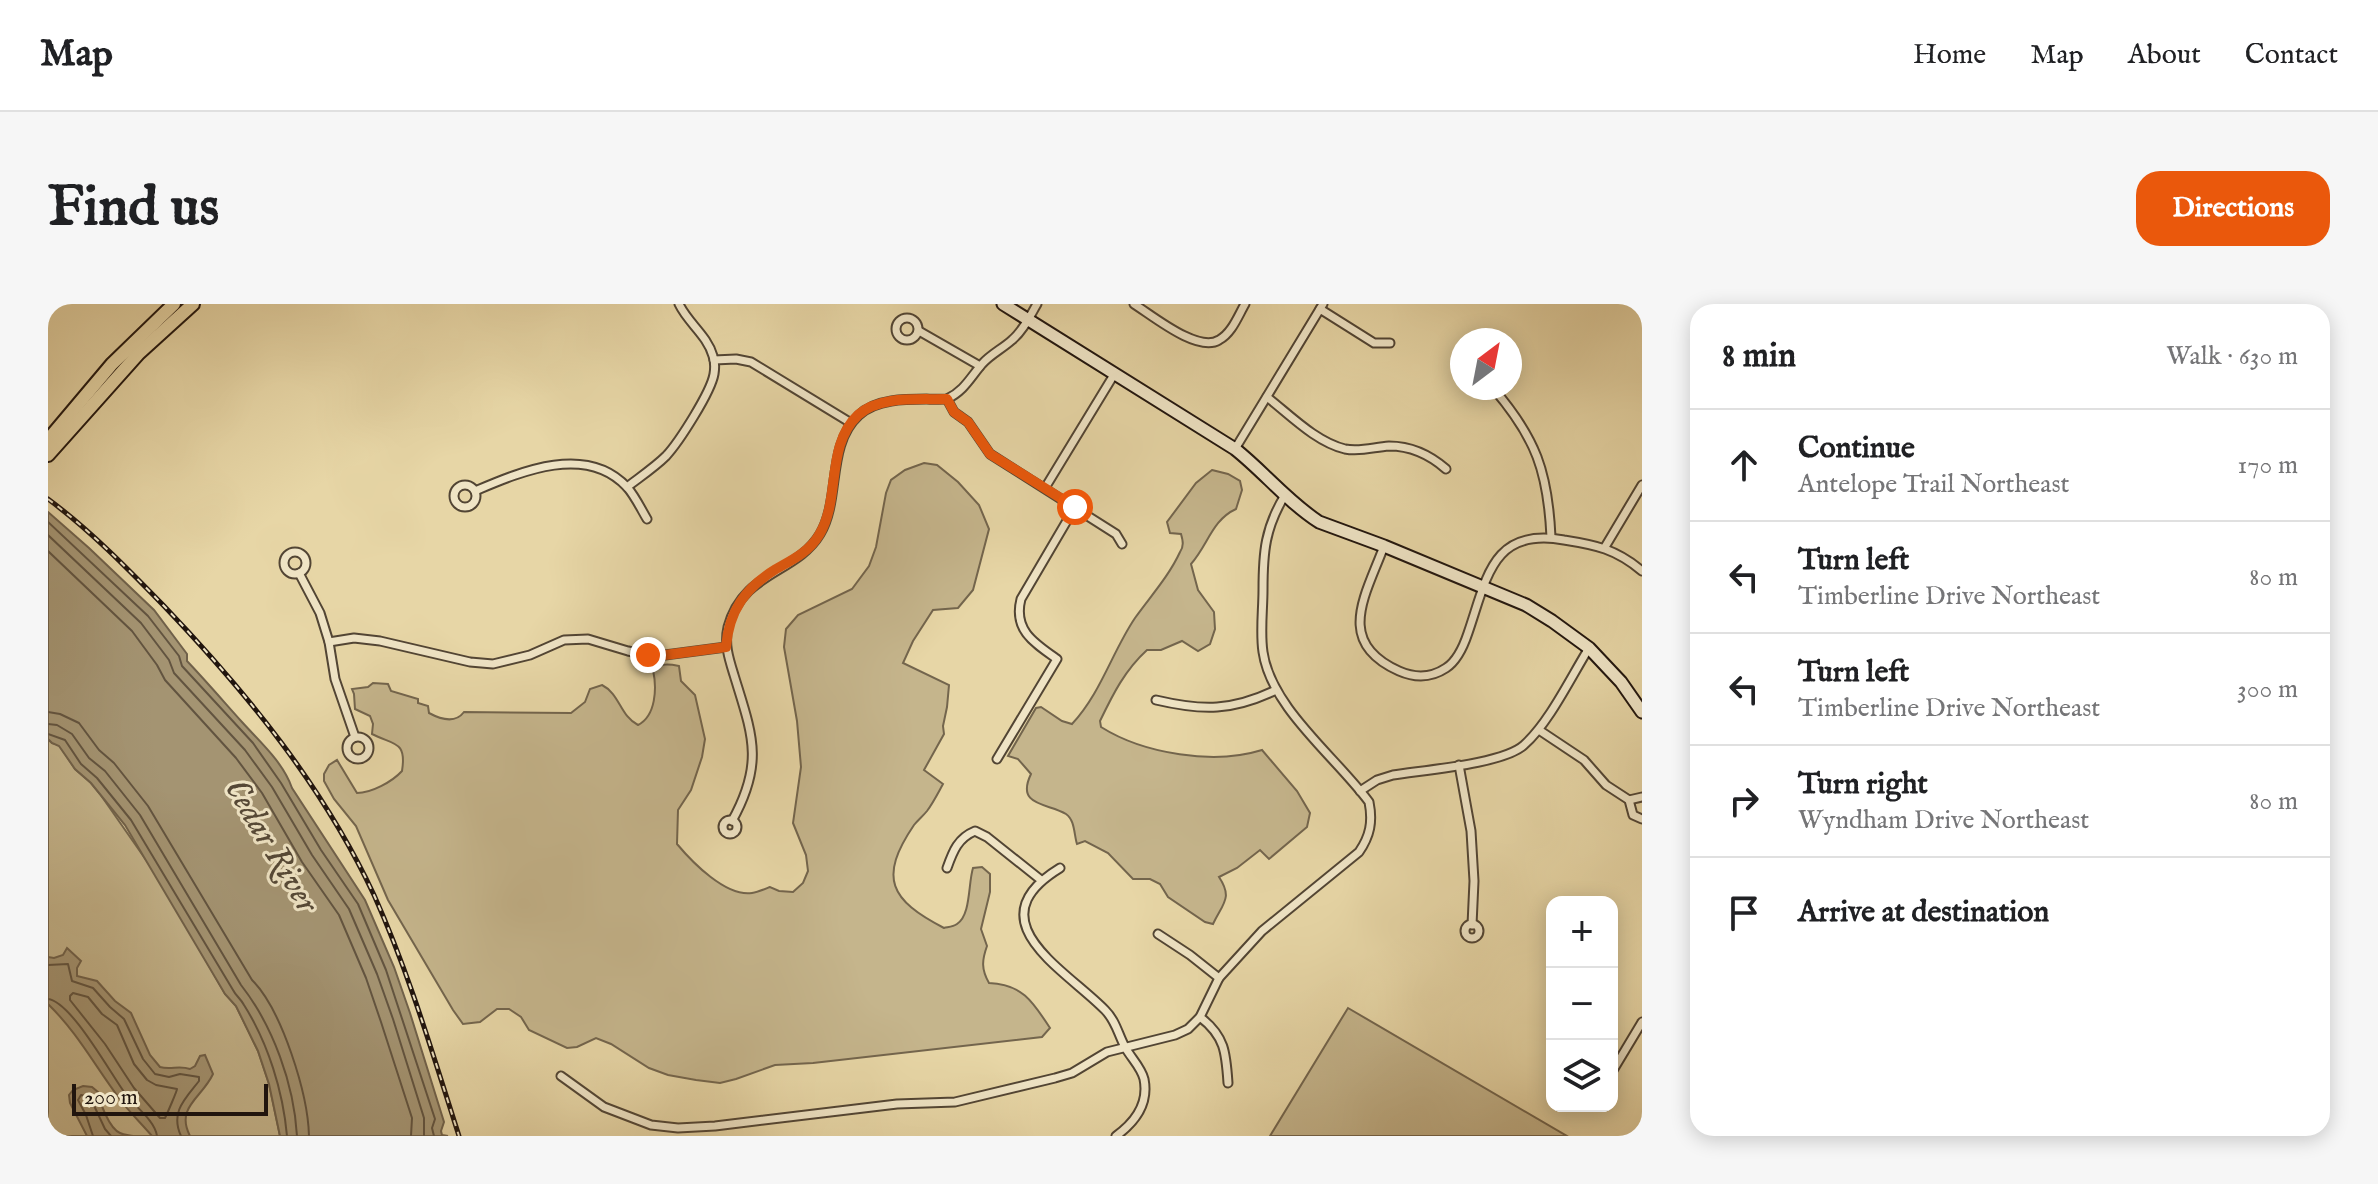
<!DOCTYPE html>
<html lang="en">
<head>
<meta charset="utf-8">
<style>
  :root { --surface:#fff; --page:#f6f6f6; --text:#202124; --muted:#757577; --line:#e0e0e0; --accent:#ea580c }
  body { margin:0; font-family:"IM FELL English",serif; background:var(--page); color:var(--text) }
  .controls { position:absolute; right:24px; bottom:24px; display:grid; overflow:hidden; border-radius:16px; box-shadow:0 4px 20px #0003 }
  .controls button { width:72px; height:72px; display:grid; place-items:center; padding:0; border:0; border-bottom:2px solid var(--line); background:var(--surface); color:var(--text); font:40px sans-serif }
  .compass { position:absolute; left:1402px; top:24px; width:72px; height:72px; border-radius:50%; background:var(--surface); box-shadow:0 4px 20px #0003; rotate:32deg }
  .scale { position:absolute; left:24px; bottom:20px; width:196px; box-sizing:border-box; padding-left:8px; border:4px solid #21150e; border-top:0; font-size:22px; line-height:28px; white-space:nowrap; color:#21150e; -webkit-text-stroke:6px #efe4c5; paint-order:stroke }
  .stop { position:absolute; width:24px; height:24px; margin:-18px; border:6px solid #ea580c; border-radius:50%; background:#fff }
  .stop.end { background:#ea580c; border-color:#fff; box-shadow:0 2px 8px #0008 }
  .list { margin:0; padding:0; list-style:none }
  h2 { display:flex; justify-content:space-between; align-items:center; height:104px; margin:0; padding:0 32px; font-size:34px }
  h2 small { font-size:26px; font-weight:400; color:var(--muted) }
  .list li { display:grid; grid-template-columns:52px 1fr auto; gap:24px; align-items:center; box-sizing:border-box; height:112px; padding:0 32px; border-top:2px solid var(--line) }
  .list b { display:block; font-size:30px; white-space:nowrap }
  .list p { margin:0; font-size:26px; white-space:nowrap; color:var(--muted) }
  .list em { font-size:26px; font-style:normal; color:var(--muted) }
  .icon { flex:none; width:44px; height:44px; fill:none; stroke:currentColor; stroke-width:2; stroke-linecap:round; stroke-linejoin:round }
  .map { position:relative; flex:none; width:1594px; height:832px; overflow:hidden; border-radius:24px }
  header { display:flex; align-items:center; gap:48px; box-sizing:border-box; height:112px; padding:0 40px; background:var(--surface); border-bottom:2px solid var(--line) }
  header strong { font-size:38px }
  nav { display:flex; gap:44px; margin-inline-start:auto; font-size:28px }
  .intro { display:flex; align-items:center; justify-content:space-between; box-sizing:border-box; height:192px; padding:0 48px }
  h1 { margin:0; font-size:56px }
  .button { padding:20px 36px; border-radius:24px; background:var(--accent); color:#fff; font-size:28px; font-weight:700 }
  main { display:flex; gap:48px; padding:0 48px }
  aside { flex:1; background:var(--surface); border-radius:24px; box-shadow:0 4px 20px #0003 }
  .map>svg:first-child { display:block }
  .green { fill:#c5b58c; stroke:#73654d; stroke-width:2 }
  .water { fill:#a49472; stroke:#70614a; stroke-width:2 }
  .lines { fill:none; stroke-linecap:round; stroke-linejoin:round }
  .shore { stroke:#625440; stroke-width:2 }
  .street-casing { stroke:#524534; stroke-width:11 }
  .secondary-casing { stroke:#21150e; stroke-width:15 }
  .primary-casing { stroke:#21150e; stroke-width:16 }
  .street { stroke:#efe4c5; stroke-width:7 }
  .secondary { stroke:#efe4c5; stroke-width:11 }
  .primary { stroke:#e7d6a6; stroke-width:12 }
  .rail-casing { stroke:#21150e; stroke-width:5 }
  .rail { stroke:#efe4c5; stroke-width:2; stroke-dasharray:6; stroke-linecap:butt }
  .route { stroke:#ea580c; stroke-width:10 }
  .labels { text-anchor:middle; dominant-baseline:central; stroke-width:6; stroke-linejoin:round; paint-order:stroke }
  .water-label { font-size:34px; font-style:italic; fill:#554836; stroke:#efe4c5 }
</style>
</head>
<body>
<header>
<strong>Map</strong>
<nav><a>Home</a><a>Map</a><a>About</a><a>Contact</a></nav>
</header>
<div class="intro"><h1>Find us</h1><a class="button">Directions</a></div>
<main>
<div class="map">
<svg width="1594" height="832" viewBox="0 0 1594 832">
  <rect width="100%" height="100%" fill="#e7d6a6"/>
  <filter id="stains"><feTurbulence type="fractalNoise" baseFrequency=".0025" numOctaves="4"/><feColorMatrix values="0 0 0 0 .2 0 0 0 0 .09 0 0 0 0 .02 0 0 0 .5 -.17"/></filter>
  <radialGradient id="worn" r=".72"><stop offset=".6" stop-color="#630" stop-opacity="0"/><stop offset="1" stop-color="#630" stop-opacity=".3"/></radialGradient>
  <g class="green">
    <path d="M876,159L889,161L910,178L931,201L941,225L925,286L910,304L885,306L865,337L855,359L901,381L899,403L895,422L896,430L876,466L895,480C890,489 885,499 879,507C875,512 870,516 866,521C830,574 842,596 896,624C900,623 905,623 909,620C923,611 920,580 925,564L934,563L942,570V588L933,625L939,642C934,656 933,665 941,679C974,680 985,698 1002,724L994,733L765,759L727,761L688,775L672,779L648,776L620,771L601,764L563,740L548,734L529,743L519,744L481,726L473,713L461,705H449L432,718L415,720L405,706L340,596L308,522L286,495L276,477V470L281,461L289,456L309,489C323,489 344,478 354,467C359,436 345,441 324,430L325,420L322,412L307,405L306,390L304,385L320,383L325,379L340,380L343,387L370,395V399L380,402L381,409C392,415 407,420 416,408L523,409L537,398L542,385L554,381C572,390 572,412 590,421C608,412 609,384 605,366C613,359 621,360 631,362L633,377L647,391L657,435L654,453L643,486L630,506L629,540C644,558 678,593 704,589C710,588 717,585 722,583L731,587L745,588L755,579L760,567L758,551L745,519L753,463L749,417L736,343L738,325L750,311L804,285L821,262L828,243L838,189L843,176L857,166Z"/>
    <path d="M1164,166L1180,170L1192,177L1194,186L1188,205C1164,216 1160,241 1143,260L1150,286L1166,308L1167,325L1162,340L1150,347L1134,337L1113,346H1099C1077,366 1065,390 1052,417L1053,423C1096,450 1166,461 1214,446L1249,487L1262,509L1259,523L1221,555L1212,546L1189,564L1171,573C1185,594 1175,599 1165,620L1157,618L1120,593L1112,580L1102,575H1085L1060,549L1037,537L1029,540C1026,531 1027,516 1018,510C1001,499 967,503 983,470L970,455L960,452L988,404L993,403L1014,417L1024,420C1053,389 1064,348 1087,314C1102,293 1121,272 1132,248C1136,242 1135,237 1133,230L1122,229L1119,218L1148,179Z"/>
    <polygon points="0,435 4,439 11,441 27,465 43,479 52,490 112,576 177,690 188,702 210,747 221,780 232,832 0,832"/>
    <polygon points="1300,704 1519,832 1222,832"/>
  </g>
  <g class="water">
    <path d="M0,208L41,244L106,306L139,350V357C158,377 176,398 194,418C212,438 235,458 244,484L317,596L346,663L362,709L396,818L393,827L394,831L400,832H232L221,780L210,747L188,702L177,690L77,521L43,479L27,465L11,442L4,439L0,435Z"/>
    <path d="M19,644L33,657L29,664V672L49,677L67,697L83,709L102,751L112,763C123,766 131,761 142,765L147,762L152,752L157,751L165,770C154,794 127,803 142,832H104C93,819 81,808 71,794C47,762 29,728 0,700V653L6,654L15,651Z"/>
    <path d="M35,782L44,783L50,788C52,799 61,824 72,829C76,831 81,831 85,832H39L22,799L21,791L25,786Z"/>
  </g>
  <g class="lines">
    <g class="shore">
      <polyline points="0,218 100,312 131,352 134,362 205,439 233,479 273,546 310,600 338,666 387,815 384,824 386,832"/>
      <polyline points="0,231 93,319 121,356 126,369 197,446 224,483 264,551 301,605 329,670 345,715 376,814 376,832"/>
      <polyline points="0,247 84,327 109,361 117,376 188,454 214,489 254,558 291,611 318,674 333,718 364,814 363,832"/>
      <path d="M0,408L12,410L31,419L51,446L66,459L100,502L204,676C234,706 260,790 261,832"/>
      <path d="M0,420L9,421L24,430L41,454L57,467L92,511L193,681C225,722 246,780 249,832"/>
      <path d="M0,430L17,436L33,460L49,474L83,516L185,686C188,692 193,695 196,701C220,739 235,787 239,832"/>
      <path d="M0,661L20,660L24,677L45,684L62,703L76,715L95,755L107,770L121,773L132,770L151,773V777C137,795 122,808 133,832"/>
      <path d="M25,689L40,693L54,710L69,721L86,760L99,776L108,781L129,785C129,787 119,810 117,814H112L86,784L57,740L22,696V692Z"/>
      <path d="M0,695C24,698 63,771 79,792C89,804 107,817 109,832"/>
      <polyline points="45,832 38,811 30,796 33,791 42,793 57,825 63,832"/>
    </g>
    <g class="street-casing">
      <g id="street">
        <path d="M1086,0C1105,12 1150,49 1171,36C1184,29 1190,12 1197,0"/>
        <polyline points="1272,5 1326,39 1342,39"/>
        <circle cx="859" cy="25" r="11"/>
        <polyline points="871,27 932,62"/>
        <polyline points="666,56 688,55 703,58 803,119"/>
        <path d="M1445,84C1488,134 1500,168 1503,233"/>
        <path d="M1219,93C1242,111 1268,138 1297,145C1313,148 1326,143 1341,142C1364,142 1382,151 1398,165"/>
        <polyline points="899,95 906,108 920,118 942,150 1068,230 1074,240"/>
        <polyline points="1187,145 1275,0"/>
        <circle cx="417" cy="192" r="11"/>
        <path d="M579,183C592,173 607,163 618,152C631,138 663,88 666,70C667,64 667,58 665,52C659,31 640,19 631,0"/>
        <polyline points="997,184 1067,69"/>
        <path d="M427,187C472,168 538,139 579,183C587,192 593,205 599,215"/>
        <path d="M1336,242C1318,291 1286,338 1351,367C1367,374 1383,374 1398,364C1409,357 1416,341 1420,329C1439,274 1444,223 1516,236C1548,241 1568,245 1594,267"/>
        <polyline points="1557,243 1594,181"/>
        <circle cx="247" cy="259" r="11"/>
        <polyline points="251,269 272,309 281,338 287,375 307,433"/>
        <polyline points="281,338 306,334 332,337 422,358 445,360 482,351 516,336 540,335 580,347 600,351 617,351 678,343"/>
        <path d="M1108,396C1155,407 1184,407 1228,386"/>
        <polyline points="1491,426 1536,456 1558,481 1581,496 1585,511 1594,515"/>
        <circle cx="310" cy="444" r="11"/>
        <path d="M949,455L1009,355C986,339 965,326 973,295L1027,203"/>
        <polyline points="1411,461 1423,527 1426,577 1424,621"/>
        <path d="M1312,487L1329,476L1345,471C1376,466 1455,460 1476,441C1501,419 1523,373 1541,344"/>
        <polyline points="1581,496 1594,493"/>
        <circle cx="682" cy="523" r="7"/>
        <path d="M684,517C717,458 704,430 686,371C681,355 676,340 680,323C695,267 748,270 772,230C793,195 778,141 811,111C832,91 871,96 899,95C916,87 922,74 934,60C943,50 954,45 964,36C975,27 982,12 989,0"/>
        <path d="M899,564C905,547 910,534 927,527L939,533L993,576"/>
        <path d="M1012,564C925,617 1017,665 1057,706C1068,717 1070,730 1077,743C1083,754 1093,763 1096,775C1101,800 1086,819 1068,832"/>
        <circle cx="1424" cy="627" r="7"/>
        <polyline points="1110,630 1142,651 1171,674"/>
        <path d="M1152,713C1177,732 1178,749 1180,779"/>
        <polyline points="1564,768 1594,718"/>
        <path d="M513,772L556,803L603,821L630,824L667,822L849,800L907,798L1007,774L1024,769L1059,748L1127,731L1140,725L1152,713L1171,674L1214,627L1311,548C1322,532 1325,518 1321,498C1288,453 1223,404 1215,348C1212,328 1215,306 1215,286C1215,248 1217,224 1237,191"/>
      </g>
    </g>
    <g class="secondary-casing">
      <path id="secondary" d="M955,0L1187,145C1216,168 1240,198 1271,218L1336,242L1478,301L1504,317L1541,344L1573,378L1594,408"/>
    </g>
    <g class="primary-casing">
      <g id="primary">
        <polyline points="0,136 64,60 126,0"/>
        <polyline points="0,151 91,49 145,0"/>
      </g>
    </g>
    <use href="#street" class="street"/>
    <use href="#secondary" class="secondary"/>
    <use href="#primary" class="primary"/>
    <g class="rail-casing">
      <path id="rail" d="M0,195C42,226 80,265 116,302C199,389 275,482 326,591C361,669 385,751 411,832"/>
    </g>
    <use href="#rail" class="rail"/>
  </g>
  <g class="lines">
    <path class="route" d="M600,351H617L678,343C681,307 697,284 728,265C744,256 761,248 771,231C793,196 777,142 810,111C832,91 871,96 899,95L906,108L920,118L942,150L1027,203"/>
  </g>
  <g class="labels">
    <g class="water-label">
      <text transform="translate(223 542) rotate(59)">Cedar River</text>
    </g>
  </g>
  <rect width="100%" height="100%" filter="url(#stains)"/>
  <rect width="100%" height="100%" fill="url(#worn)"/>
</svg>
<div class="controls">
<button>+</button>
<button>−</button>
<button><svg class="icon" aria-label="layers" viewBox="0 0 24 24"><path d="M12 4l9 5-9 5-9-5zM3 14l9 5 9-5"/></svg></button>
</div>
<svg class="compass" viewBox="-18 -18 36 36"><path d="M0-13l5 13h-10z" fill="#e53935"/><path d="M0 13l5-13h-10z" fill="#757577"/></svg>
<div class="scale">200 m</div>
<div class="stop" style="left:1027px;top:203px"></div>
<div class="stop end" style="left:600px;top:351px"></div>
</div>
<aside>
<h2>8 min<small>Walk · 630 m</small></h2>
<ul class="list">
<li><svg class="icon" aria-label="ahead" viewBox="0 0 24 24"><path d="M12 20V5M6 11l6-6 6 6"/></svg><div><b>Continue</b><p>Antelope Trail Northeast</p></div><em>170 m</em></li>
<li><svg class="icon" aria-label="left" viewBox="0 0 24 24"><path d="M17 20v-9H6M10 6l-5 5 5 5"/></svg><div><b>Turn left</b><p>Timberline Drive Northeast</p></div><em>80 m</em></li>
<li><svg class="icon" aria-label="left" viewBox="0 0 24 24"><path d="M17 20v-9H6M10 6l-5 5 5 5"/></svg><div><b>Turn left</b><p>Timberline Drive Northeast</p></div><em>300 m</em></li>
<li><svg class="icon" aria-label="right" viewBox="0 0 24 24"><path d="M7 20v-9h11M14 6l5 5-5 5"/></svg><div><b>Turn right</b><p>Wyndham Drive Northeast</p></div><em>80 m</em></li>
<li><svg class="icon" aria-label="arrive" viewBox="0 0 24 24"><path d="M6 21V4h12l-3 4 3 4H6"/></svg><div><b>Arrive at destination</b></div></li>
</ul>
</aside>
</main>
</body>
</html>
